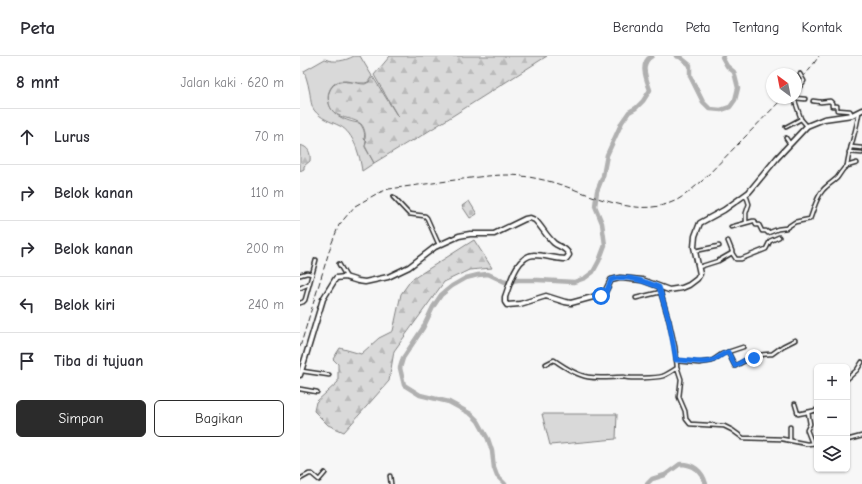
<!DOCTYPE html>
<html lang="id">
<head>
<meta charset="utf-8">
<style>
  :root { --surface:#fff; --page:#f7f7f7; --text:#2b2b33; --muted:#7c7c81; --line:#e1e1e2; --accent:#2b2b2b }
  body { margin:0; font-family:"Comic Neue",sans-serif; background:var(--page); color:var(--text) }
  .controls { position:absolute; right:12px; bottom:12px; display:grid; overflow:hidden; border-radius:6px; box-shadow:0 1px 3px #0004 }
  .controls button { width:36px; height:36px; display:grid; place-items:center; padding:0; border:0; border-bottom:1px solid var(--line); background:var(--surface); color:var(--text); font:20px sans-serif }
  .compass { position:absolute; left:466px; top:12px; width:36px; height:36px; border-radius:50%; background:var(--surface); box-shadow:0 1px 3px #0004; rotate:328deg }
  .stop { position:absolute; width:12px; height:12px; margin:-9px; border:3px solid #1a73e8; border-radius:50%; background:#fff }
  .stop.end { background:#1a73e8; border-color:#fff; box-shadow:0 1px 4px #0008 }
  .list { margin:0; padding:0; list-style:none }
  h2 { display:flex; justify-content:space-between; align-items:center; height:52px; margin:0; padding:0 16px; font-size:17px }
  h2 small { font-size:13px; font-weight:400; color:var(--muted) }
  .list li { display:grid; grid-template-columns:26px 1fr auto; gap:12px; align-items:center; box-sizing:border-box; height:56px; padding:0 16px; border-top:1px solid var(--line) }
  .list b { display:block; font-size:15px; white-space:nowrap }
  .list em { font-size:13px; font-style:normal; color:var(--muted) }
  .actions { display:flex; gap:8px; padding:12px 16px }
  .actions a { flex:1; padding:9px 0; border:1px solid var(--accent); border-radius:6px; text-align:center; font-size:14px; color:var(--accent) }
  .actions .main { background:var(--accent); color:#fff }
  .icon { flex:none; width:22px; height:22px; fill:none; stroke:currentColor; stroke-width:2; stroke-linecap:round; stroke-linejoin:round }
  .map { position:relative; flex:none; width:562px; height:428px; overflow:hidden }
  header { display:flex; align-items:center; gap:24px; box-sizing:border-box; height:56px; padding:0 20px; background:var(--surface); border-bottom:1px solid var(--line) }
  header strong { font-size:19px }
  nav { display:flex; gap:22px; margin-inline-start:auto; font-size:14px }
  main { display:flex }
  aside { flex:1; background:var(--surface) }
  .map>svg:first-child { display:block }
  .grass { fill:#d9d9d9; stroke:#828282 }
  .forest { fill:url(#forest-firs); stroke:#828282 }
  .cemetery { fill:url(#cemetery-stones); stroke:#828282 }
  .lines { fill:none; stroke-linecap:round; stroke-linejoin:round }
  .river { stroke:#b0b0b0; stroke-width:4.5 }
  .minor-casing { stroke:#2b2b2b; stroke-width:5.5 }
  .primary-casing { stroke:#2b2b2b; stroke-width:7 }
  .minor { stroke:#fff; stroke-width:2.5 }
  .primary { stroke:#fff; stroke-width:4 }
  .rail { stroke:#2b2b2b; stroke-width:1; stroke-dasharray:6 3; stroke-linecap:butt }
  .route { stroke:#1a73e8; stroke-width:5 }
</style>
</head>
<body>
<header>
<strong>Peta</strong>
<nav><a>Beranda</a><a>Peta</a><a>Tentang</a><a>Kontak</a></nav>
</header>
<main>
<aside>
<h2>8 mnt<small>Jalan kaki · 620 m</small></h2>
<ul class="list">
<li><svg class="icon" aria-label="ahead" viewBox="0 0 24 24"><path d="M12 20V5M6 11l6-6 6 6"/></svg><div><b>Lurus</b></div><em>70 m</em></li>
<li><svg class="icon" aria-label="right" viewBox="0 0 24 24"><path d="M7 20v-9h11M14 6l5 5-5 5"/></svg><div><b>Belok kanan</b></div><em>110 m</em></li>
<li><svg class="icon" aria-label="right" viewBox="0 0 24 24"><path d="M7 20v-9h11M14 6l5 5-5 5"/></svg><div><b>Belok kanan</b></div><em>200 m</em></li>
<li><svg class="icon" aria-label="left" viewBox="0 0 24 24"><path d="M17 20v-9H6M10 6l-5 5 5 5"/></svg><div><b>Belok kiri</b></div><em>240 m</em></li>
<li><svg class="icon" aria-label="arrive" viewBox="0 0 24 24"><path d="M6 21V4h12l-3 4 3 4H6"/></svg><div><b>Tiba di tujuan</b></div></li>
</ul>
<div class="actions"><a class="main">Simpan</a><a>Bagikan</a></div>
</aside>
<div class="map">
<svg width="562" height="428" viewBox="0 0 562 428">
  <defs>
    <pattern id="forest-firs" width="22" height="20" patternUnits="userSpaceOnUse"><rect width="22" height="20" fill="#d9d9d9"/><path d="M5 1l3.5 6h-7zM16 11l3.5 6h-7z" fill="#bababa"/></pattern>
    <pattern id="cemetery-stones" width="16" height="16" patternUnits="userSpaceOnUse"><rect width="16" height="16" fill="#d9d9d9"/><path d="M2 7V4a2 2 0 0 1 4 0v3zM10 15v-3a2 2 0 0 1 4 0v3z" fill="#bababa"/></pattern>
  </defs>
  <rect width="100%" height="100%" fill="#f7f7f7"/>
  <filter id="ink" filterUnits="userSpaceOnUse"><feTurbulence type="fractalNoise" baseFrequency=".025" numOctaves="2"/><feDisplacementMap in="SourceGraphic" scale="8" xChannelSelector="R" yChannelSelector="G"/><feConvolveMatrix kernelMatrix="1 2 1 2 8 2 1 2 1" color-interpolation-filters="sRGB"/></filter>
  <g filter="url(#ink)">
    <g class="grass">
      <path d="M54,0H60L72,20L68,26L65,27C57,28 48,24 40,25C25,29 25,50 36,58C42,63 51,66 59,67C63,70 66,78 64,83L66,85L65,91L74,107L62,115C60,100 54,77 40,70C30,65 21,63 14,54C10,47 11,41 9,33C8,27 6,21 4,15L25,3C34,7 45,5 54,0Z"/>
      <polygon points="242,358 317,358 316,383 250,389"/>
    </g>
    <g class="forest">
      <path d="M90,0H247L113,85L112,84L74,107L65,90L67,85L65,83C66,78 64,71 61,68C54,62 42,63 35,57C25,49 26,29 40,26C48,24 57,28 65,28L69,26L73,21L98,61L74,19Z"/>
      <path d="M0,89C8,91 11,96 10,105L4,110V113L0,115Z"/>
      <polygon points="174,184 192,212 169,214 144,226 94,295 89,325 44,376 28,369 14,355 16,346 38,326 38,308 33,303 40,292 61,298 79,282 93,275 101,238 111,224"/>
    </g>
    <polygon class="cemetery" points="169,145 177,158 170,162 162,150"/>
    <g class="lines">
      <g class="river">
        <polyline points="376,0 380,1 390,9 390,20 403,46 410,53 421,54 430,51 435,44 438,32 434,16 427,10 422,1 423,0"/>
        <path d="M205,428L197,420L194,412L192,395L188,383L178,365L171,358L149,346L120,339L104,329L100,312L103,302L123,272L133,251L141,239L152,230L166,222L178,219L188,218L205,226L218,224H238L274,226L285,222L293,216L299,205L305,189L302,167L295,150L297,135L303,120L307,99L322,66L329,56L336,52L343,45L350,34C346,22 339,7 352,0"/>
        <path d="M347,428L352,423L365,419L380,408C393,408 402,414 406,428"/>
      </g>
      <g class="minor-casing">
        <g id="minor">
          <polyline points="496,36 504,25 500,18"/>
          <polyline points="494,42 501,63 507,70"/>
          <polyline points="494,42 505,43"/>
          <polyline points="513,45 521,46 530,45 532,47 532,50 537,50 537,54 550,55 552,59"/>
          <polyline points="486,71 501,63"/>
          <polyline points="486,82 490,88"/>
          <polyline points="551,91 562,92"/>
          <polyline points="549,96 562,97"/>
          <polyline points="547,110 557,107"/>
          <polyline points="446,139 449,148 446,157 446,166"/>
          <polyline points="93,141 109,158 125,160 127,162 139,189"/>
          <path d="M431,171L453,165H455L456,169H459L462,175H466L468,177L478,173L486,172L495,166L510,163C514,153 516,142 523,134C527,129 533,126 537,122C541,117 542,113 547,110C549,92 557,74 559,56"/>
          <polyline points="395,195 419,190"/>
          <polyline points="432,197 436,203 441,203 466,193 470,185 479,181"/>
          <polyline points="39,208 46,220"/>
          <polyline points="399,211 418,205 432,197 432,195 428,185"/>
          <polyline points="0,219 7,217 12,218"/>
          <polyline points="359,231 369,265 375,291 377,311 381,323 379,341 385,355 386,363 390,368 424,370 432,374 443,382 482,383 507,388 517,387"/>
          <polyline points="0,232 9,228"/>
          <polyline points="336,242 361,236"/>
          <polyline points="0,247 3,246 5,244 16,204"/>
          <path d="M428,296L435,310C446,304 459,297 472,298L483,290L495,284"/>
          <polyline points="377,305 399,307 412,305 422,298 443,291"/>
          <path d="M246,308L254,304C264,311 276,319 288,321C300,323 313,321 324,321C328,323 357,322 363,320C368,318 372,315 377,312"/>
          <polyline points="2,315 29,319"/>
          <polyline points="547,323 557,314 562,306"/>
          <polyline points="0,333 17,336"/>
          <polyline points="495,348 498,358 508,356"/>
          <polyline points="490,371 490,384"/>
          <polyline points="547,384 562,380"/>
          <polyline points="512,387 507,374 510,368 508,356 517,354"/>
          <polyline points="90,420 91,428"/>
          <polyline points="0,423 9,418 12,418 19,424 25,417"/>
        </g>
      </g>
      <g class="primary-casing">
        <path id="primary" d="M0,319L23,243L36,222L45,221L58,225L65,226L88,221L109,211L135,191L159,180L170,178H194L225,163L230,162L235,164C242,171 246,180 254,187C259,191 267,192 269,199L266,203C255,203 245,199 234,199C216,200 210,228 205,241V246L207,249L220,248L246,240L265,246L271,247L304,238L311,224L320,222L342,224L369,234L382,232L389,229L397,223L400,218L394,191L395,180L400,167L424,154L449,136L477,102L507,70L524,63L552,59L562,54"/>
      </g>
      <use href="#minor" class="minor"/>
      <use href="#primary" class="primary"/>
      <g class="rail">
        <polyline points="496,29 510,13 519,0"/>
        <path d="M0,291L31,189L39,169L55,150L78,137L89,133C111,130 133,127 155,124C172,122 189,119 207,119C221,119 235,122 248,125C290,136 334,165 377,144C386,139 393,132 401,126L483,42"/>
      </g>
    </g>
  </g>
  <g class="lines" filter="url(#ink)">
    <path class="route" d="M301,240L306,236L311,224C324,218 347,226 359,231L369,265L376,304C388,304 400,308 411,305C418,303 421,298 428,296L435,310L443,305L454,302"/>
  </g>
</svg>
<div class="controls">
<button>+</button>
<button>−</button>
<button><svg class="icon" aria-label="layers" viewBox="0 0 24 24"><path d="M12 4l9 5-9 5-9-5zM3 14l9 5 9-5"/></svg></button>
</div>
<svg class="compass" viewBox="-18 -18 36 36"><path d="M0-13l5 13h-10z" fill="#e53935"/><path d="M0 13l5-13h-10z" fill="#7c7c81"/></svg>
<div class="stop" style="left:301px;top:240px"></div>
<div class="stop end" style="left:454px;top:302px"></div>
</div>
</main>
</body>
</html>
